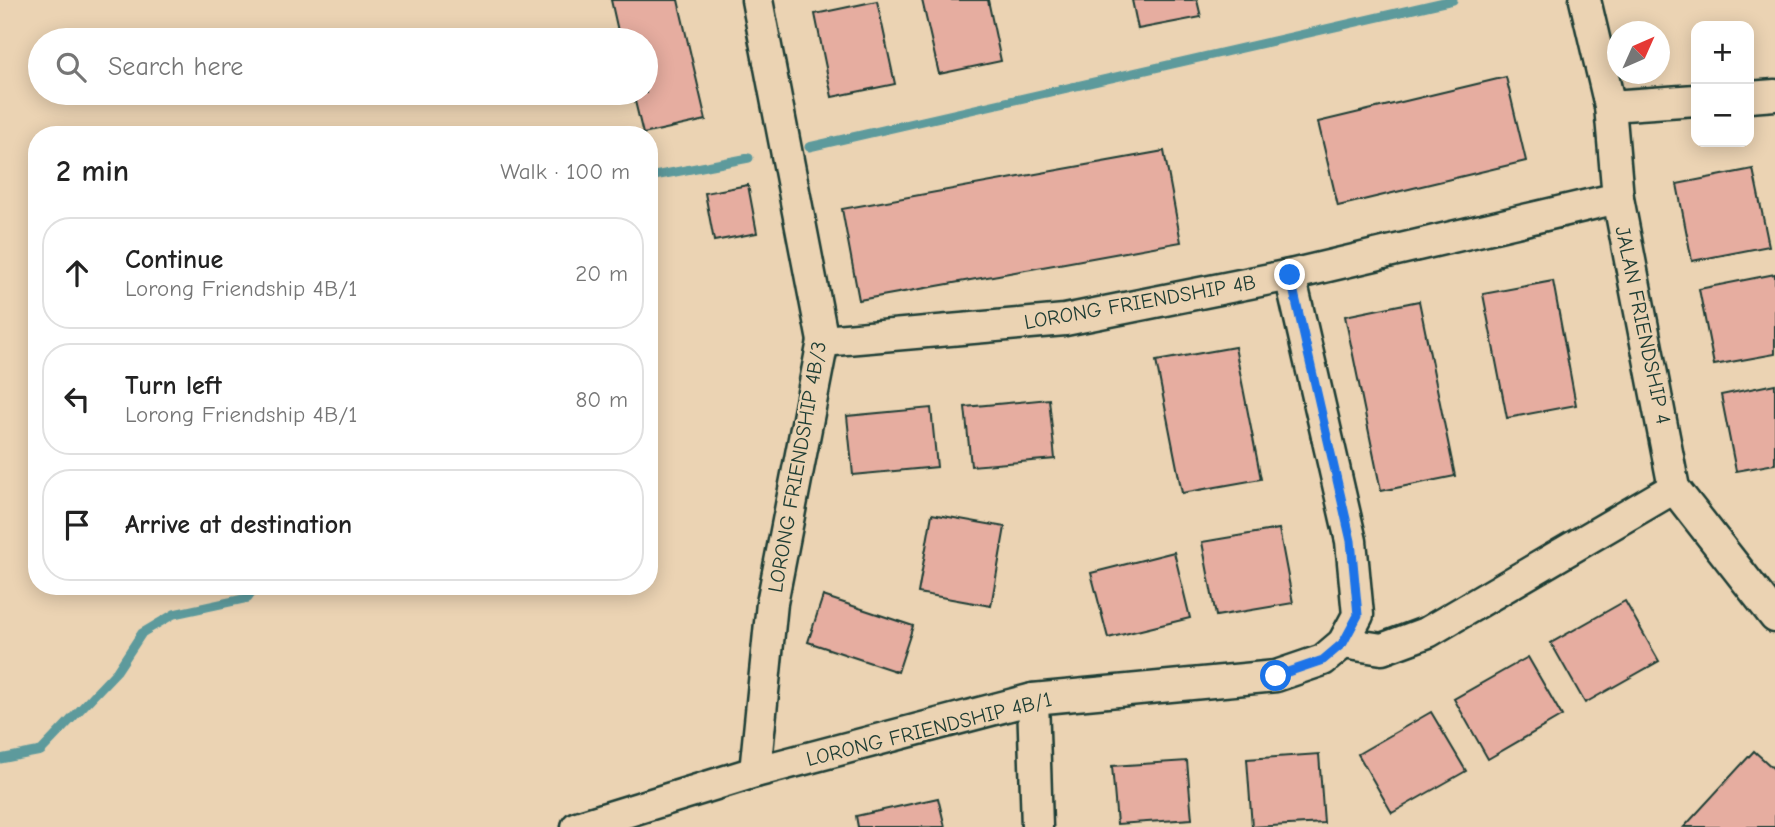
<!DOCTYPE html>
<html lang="en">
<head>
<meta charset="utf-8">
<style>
  :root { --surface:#fff; --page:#f2f2f2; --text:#222; --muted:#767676; --line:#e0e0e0 }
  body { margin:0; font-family:"Comic Neue",sans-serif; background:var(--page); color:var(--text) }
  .controls { position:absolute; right:21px; top:21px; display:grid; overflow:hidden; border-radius:14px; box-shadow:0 4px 18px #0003 }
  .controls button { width:63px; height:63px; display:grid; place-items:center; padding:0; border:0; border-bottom:2px solid var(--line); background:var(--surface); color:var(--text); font:35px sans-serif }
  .compass { position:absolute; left:1607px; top:21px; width:63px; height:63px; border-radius:50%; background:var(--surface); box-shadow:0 4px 18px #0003; rotate:45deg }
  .stop { position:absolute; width:21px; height:21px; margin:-16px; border:5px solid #1a73e8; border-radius:50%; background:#fff }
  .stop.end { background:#1a73e8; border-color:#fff; box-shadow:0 2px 7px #0008 }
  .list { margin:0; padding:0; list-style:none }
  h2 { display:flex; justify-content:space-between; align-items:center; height:91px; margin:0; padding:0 28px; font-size:30px }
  h2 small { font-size:23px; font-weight:400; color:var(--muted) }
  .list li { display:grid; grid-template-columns:46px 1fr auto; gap:21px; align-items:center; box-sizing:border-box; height:112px; margin:0 14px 14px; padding:0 14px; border:2px solid var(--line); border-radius:28px }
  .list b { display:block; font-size:26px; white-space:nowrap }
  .list p { margin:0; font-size:23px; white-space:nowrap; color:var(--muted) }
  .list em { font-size:23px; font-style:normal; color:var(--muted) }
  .icon { flex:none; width:38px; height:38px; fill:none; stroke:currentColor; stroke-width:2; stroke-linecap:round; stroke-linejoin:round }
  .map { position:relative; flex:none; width:1775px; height:827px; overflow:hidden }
  .search { position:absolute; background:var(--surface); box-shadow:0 4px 18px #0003; left:28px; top:28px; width:630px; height:77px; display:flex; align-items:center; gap:18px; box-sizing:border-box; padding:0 24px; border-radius:38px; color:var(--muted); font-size:26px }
  .panel { position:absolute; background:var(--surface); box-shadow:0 4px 18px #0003; left:28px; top:126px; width:630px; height:469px; border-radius:28px }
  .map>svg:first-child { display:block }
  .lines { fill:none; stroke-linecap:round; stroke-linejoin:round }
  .stream { stroke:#5d9a9c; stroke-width:9 }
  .building { fill:#e6ada0; stroke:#1f3d34; stroke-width:2 }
  .street-casing { stroke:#1f3d34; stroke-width:35 }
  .street { stroke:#ebd3b3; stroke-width:30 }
  .route { stroke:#1a73e8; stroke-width:9 }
  .labels { text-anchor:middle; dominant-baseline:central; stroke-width:5; stroke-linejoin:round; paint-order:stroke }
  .street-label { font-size:21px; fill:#1f3d34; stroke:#ebd3b3 }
</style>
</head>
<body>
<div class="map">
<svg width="1775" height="827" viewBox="0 0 1775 827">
  <rect width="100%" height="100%" fill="#ebd3b3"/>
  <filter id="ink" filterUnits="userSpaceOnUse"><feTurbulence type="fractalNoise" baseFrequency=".0143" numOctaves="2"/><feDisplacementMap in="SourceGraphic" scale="14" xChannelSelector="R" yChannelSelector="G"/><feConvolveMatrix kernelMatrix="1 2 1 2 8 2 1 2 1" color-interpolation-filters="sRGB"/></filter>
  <g filter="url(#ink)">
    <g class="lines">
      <g class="stream">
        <polyline points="809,147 1453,0"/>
        <polyline points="649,177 749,158"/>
        <polyline points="0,759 41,751 117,671 142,633 174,614 248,598 256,586"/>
      </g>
    </g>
    <g class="building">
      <polygon points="611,0 678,0 706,120 643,134 633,93 646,93 646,40 620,40"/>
      <polygon points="922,0 988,0 1001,61 939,74"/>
      <polygon points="1132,0 1197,0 1201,17 1138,29"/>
      <polygon points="877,1 895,84 832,97 815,14"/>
      <polygon points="1506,77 1526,161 1338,206 1318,122"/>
      <polygon points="1164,151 1181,242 859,300 842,209"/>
      <polygon points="1753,169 1769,246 1692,261 1677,184"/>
      <polygon points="748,185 757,233 714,241 705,193"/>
      <polygon points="1775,274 1775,354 1714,365 1699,289"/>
      <polygon points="1553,281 1576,405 1507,418 1483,294"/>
      <polygon points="1419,301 1455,476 1381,491 1345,316"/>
      <polygon points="1235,347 1261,479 1182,493 1156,361"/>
      <polygon points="1775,384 1775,464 1736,471 1721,395"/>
      <polygon points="1049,399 1055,459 971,466 965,407"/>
      <polygon points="931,408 937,467 853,475 847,416"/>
      <polygon points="932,514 1005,527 991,606 918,593"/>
      <polygon points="1279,529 1293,603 1216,616 1202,542"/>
      <polygon points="1174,552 1190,618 1108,638 1091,573"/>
      <polygon points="823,596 913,626 898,672 808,642"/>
      <polygon points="1625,601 1659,661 1585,703 1551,643"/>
      <polygon points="1528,657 1562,716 1488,759 1454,699"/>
      <polygon points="1431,712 1466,771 1392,813 1358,754"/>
      <polygon points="1754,751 1775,770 1775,827 1684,827"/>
      <polygon points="1319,754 1324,823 1252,827 1247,759"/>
      <polygon points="1187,761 1192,819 1117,824 1112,766"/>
      <polygon points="938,798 945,827 858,827 856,816"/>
    </g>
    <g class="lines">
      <g class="street-casing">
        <g id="street">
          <polyline points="1585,0 1610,106 1618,198 1674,488 1775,617"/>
          <polyline points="1749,97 1775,95"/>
          <polyline points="1610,106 1696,100"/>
          <polyline points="823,341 1065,320 1290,275 1618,198"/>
          <polyline points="1343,643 1382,649 1428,632 1674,488"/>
          <polyline points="1033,699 1037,827"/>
          <polyline points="755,772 772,603 823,341 757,0"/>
          <polyline points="577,827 755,772 1033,699 1276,676 1323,660 1343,643 1358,615 1351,541 1290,275"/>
        </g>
      </g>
      <use href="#street" class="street"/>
    </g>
  </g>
  <g class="lines" filter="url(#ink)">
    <polyline class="route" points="1276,676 1323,660 1343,643 1358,615 1351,541 1290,275"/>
  </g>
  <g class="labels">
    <g class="street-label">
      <text transform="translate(1140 302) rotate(-10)">LORONG FRIENDSHIP 4B</text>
      <text transform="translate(1643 325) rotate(78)">JALAN FRIENDSHIP 4</text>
      <text transform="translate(797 467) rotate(-80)">LORONG FRIENDSHIP 4B/3</text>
      <text transform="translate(929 729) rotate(-14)">LORONG FRIENDSHIP 4B/1</text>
    </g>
  </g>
</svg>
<div class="controls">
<button>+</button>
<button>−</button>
</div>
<svg class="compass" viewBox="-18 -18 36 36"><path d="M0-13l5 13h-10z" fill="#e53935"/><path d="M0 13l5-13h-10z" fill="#767676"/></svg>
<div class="stop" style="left:1276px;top:676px"></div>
<div class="stop end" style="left:1290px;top:275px"></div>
<div class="search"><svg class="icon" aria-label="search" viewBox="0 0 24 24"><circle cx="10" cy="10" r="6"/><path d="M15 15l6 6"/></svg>Search here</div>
<section class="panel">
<h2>2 min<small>Walk · 100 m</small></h2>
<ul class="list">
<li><svg class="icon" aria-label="ahead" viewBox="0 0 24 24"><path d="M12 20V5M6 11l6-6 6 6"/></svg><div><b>Continue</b><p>Lorong Friendship 4B/1</p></div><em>20 m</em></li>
<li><svg class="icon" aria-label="left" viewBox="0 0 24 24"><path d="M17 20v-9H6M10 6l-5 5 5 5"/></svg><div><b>Turn left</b><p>Lorong Friendship 4B/1</p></div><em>80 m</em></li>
<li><svg class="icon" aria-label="arrive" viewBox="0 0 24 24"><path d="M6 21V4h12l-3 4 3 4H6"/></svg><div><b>Arrive at destination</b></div></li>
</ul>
</section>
</div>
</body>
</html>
